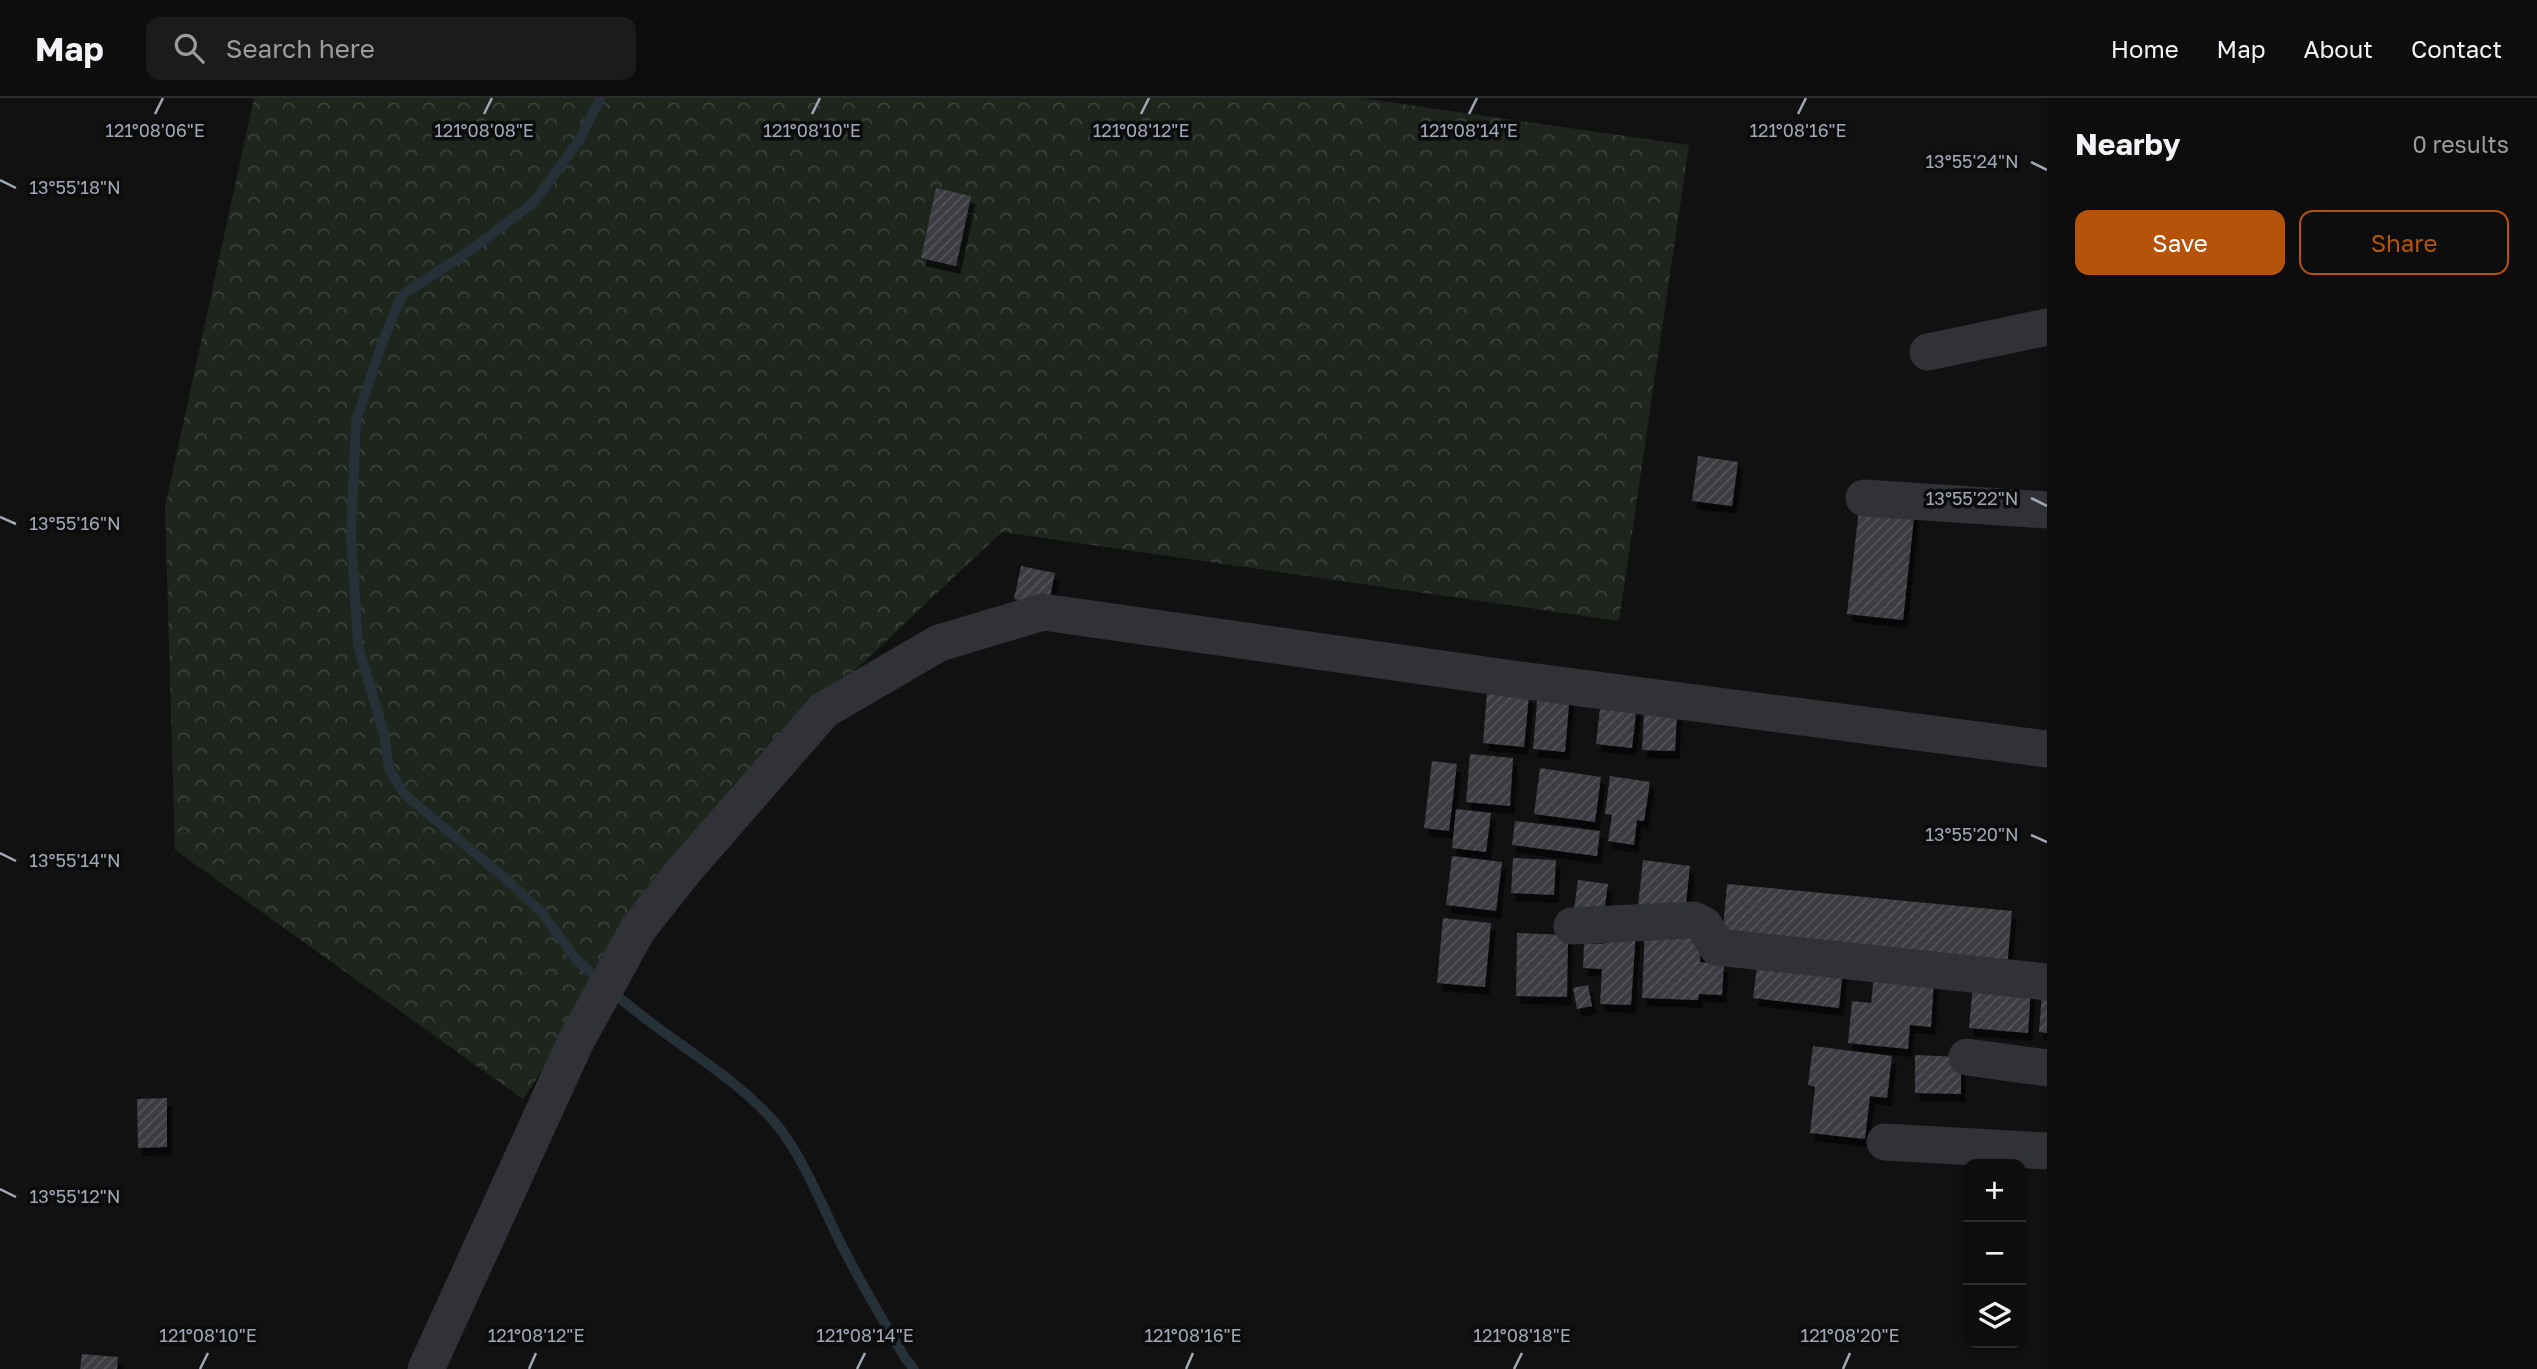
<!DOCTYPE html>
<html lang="en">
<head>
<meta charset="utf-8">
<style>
  :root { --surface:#0d0d0e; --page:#1b1b1c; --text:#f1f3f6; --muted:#9a9c9e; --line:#2d2d2e; --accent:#b45309 }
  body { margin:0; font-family:"Golos Text",sans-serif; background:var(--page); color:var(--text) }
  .controls { position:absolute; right:21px; bottom:21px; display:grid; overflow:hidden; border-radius:14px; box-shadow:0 2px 5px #0004 }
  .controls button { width:63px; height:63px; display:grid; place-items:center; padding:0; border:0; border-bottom:2px solid var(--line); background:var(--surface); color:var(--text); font:35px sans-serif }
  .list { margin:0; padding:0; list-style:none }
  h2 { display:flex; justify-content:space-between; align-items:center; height:91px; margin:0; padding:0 28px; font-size:30px }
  h2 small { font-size:23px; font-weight:400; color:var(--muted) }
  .actions { display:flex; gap:14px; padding:21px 28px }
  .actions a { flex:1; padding:16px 0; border:2px solid var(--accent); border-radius:14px; text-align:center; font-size:24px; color:var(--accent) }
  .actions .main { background:var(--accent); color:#fff }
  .icon { flex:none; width:38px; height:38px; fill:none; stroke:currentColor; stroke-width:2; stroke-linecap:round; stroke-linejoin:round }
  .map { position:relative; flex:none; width:2047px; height:1271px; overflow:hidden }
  header { display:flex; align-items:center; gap:42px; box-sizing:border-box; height:98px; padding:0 35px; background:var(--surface); border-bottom:2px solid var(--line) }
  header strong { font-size:33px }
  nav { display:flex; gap:38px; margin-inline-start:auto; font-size:24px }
  .search { width:490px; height:63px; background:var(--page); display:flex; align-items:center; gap:18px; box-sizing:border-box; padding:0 24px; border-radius:14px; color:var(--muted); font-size:26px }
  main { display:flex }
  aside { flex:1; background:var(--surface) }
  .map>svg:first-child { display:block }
  .forest { fill:url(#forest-crowns) }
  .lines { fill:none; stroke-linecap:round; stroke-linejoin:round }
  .stream { stroke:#263037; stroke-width:10 }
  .building { fill:url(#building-hatch); filter:url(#shadow) }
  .minor { stroke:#313238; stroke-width:37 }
  .ticks { fill:none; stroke:#a0a7b5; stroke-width:2.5 }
  .ticks-label { font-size:18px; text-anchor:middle; fill:#a0a7b5; stroke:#0c0c0d; stroke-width:7; stroke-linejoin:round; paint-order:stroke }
</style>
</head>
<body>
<header>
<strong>Map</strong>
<div class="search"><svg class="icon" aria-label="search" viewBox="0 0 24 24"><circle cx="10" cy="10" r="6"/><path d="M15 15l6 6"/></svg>Search here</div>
<nav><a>Home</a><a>Map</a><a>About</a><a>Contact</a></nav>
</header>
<main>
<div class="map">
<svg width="2047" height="1271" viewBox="0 0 2047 1271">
  <defs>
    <pattern id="forest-crowns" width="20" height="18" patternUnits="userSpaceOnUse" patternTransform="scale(1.75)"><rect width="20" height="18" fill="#1d251d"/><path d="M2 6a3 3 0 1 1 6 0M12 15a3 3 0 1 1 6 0" fill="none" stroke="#3b423c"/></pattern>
    <pattern id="building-hatch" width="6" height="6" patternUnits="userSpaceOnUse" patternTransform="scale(1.75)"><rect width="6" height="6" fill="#3b3c42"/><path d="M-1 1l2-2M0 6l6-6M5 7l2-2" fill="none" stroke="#54555b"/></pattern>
    <filter id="shadow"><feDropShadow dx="4.5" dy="8" stdDeviation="0" flood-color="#0009"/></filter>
  </defs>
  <rect width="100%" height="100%" fill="#111112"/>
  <polygon class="forest" points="254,0 1360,0 1689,47 1619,523 1002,434 733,687 523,1001 175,752 165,409"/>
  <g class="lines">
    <g class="stream">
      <polyline points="600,0 580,41 534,104 475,149 402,197 382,245 356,323 351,438 358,547 384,636 389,671 405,697 506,781 543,816 576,861 600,883"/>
      <path d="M612,893C663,940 732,974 777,1027C801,1056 823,1109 840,1144C860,1184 883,1222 905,1260L914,1271"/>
    </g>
  </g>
  <g class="building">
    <polygon points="936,90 971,98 956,168 921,160"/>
    <polygon points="1698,358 1738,364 1732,408 1692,403"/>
    <polygon points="1860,403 1915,410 1903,522 1847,516"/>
    <polygon points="1021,468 1055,475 1048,508 1014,501"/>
    <polygon points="1538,592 1570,594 1565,654 1533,651"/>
    <polygon points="1487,593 1529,597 1524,649 1483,645"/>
    <polygon points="1601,601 1637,605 1632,650 1596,646"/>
    <polygon points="1644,613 1677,615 1675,653 1642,652"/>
    <polygon points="1470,656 1513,660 1510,708 1466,704"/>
    <polygon points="1432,663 1457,666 1449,733 1424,730"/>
    <polygon points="1540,670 1601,679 1595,724 1534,716"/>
    <polygon points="1610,678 1650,684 1644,723 1637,722 1634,747 1608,743 1612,717 1605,716"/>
    <polygon points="1456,711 1491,715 1486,754 1452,750"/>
    <polygon points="1515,723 1600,733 1597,758 1512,747"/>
    <polygon points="1452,758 1502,764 1496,813 1446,807"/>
    <polygon points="1513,760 1556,762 1554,797 1511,795"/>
    <polygon points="1643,762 1690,768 1685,813 1638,808"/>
    <polygon points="1578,782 1608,786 1604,815 1574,811"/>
    <polygon points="1727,786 2012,813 2007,870 1722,843"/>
    <polygon points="1443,820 1491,825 1485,889 1437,885"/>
    <polygon points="1645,829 1701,831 1700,864 1724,866 1722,897 1699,896 1698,902 1642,900"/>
    <polygon points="1605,830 1636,832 1631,907 1600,906 1602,871 1583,870 1584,845 1604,846"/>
    <polygon points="1517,835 1568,837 1567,899 1516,898"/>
    <polygon points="1758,860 1843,870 1839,910 1753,900"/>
    <polygon points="1875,869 1934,882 1931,929 1910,927 1908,951 1848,945 1852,903 1871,905"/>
    <polygon points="1973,885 2031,890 2028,935 1969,930"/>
    <polygon points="1588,887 1592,908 1577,911 1573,890"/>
    <polygon points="2042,894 2047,895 2047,935 2039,934"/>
    <polygon points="1813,948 1892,958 1887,1000 1870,998 1865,1041 1810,1035 1815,989 1808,987"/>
    <polygon points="1915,957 1961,959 1961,996 1915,995"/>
    <polygon points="167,1000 167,1049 138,1050 137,1001"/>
    <polygon points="82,1256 118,1259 117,1271 80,1271"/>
  </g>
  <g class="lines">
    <g class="minor">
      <polyline points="1928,254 2047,229"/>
      <polyline points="1864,400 2047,412"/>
      <polyline points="1572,828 1694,822 1704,827 1717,849 2047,884"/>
      <polyline points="1967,959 2047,970"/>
      <polyline points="1885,1044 2047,1053"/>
      <polyline points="426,1271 576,943 638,831 682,775 824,612 939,545 1043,514 1520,582 2047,651"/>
    </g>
  </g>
  <path class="ticks" d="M155,16L163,0M484,16L492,0M812,16L820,0M1141,16L1149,0M1469,16L1477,0M1798,16L1806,0M2031,64L2047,72M0,82L16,90M2031,400L2047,408M0,419L16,426M2031,737L2047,744M0,755L16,763M0,1091L16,1099M200,1271L208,1255M529,1271L536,1255M857,1271L865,1255M1186,1271L1193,1255M1514,1271L1522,1255M1843,1271L1850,1255"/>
  <g class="ticks-label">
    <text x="155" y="39">121°08'06"E</text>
    <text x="484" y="39">121°08'08"E</text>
    <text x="812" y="39">121°08'10"E</text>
    <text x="1141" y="39">121°08'12"E</text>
    <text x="1469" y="39">121°08'14"E</text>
    <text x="1798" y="39">121°08'16"E</text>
    <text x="1972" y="70">13°55'24"N</text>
    <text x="75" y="96">13°55'18"N</text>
    <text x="1972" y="407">13°55'22"N</text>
    <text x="75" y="432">13°55'16"N</text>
    <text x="1972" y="743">13°55'20"N</text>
    <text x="75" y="769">13°55'14"N</text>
    <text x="75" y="1105">13°55'12"N</text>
    <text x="208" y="1244">121°08'10"E</text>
    <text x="536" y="1244">121°08'12"E</text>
    <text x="865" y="1244">121°08'14"E</text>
    <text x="1193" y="1244">121°08'16"E</text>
    <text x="1522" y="1244">121°08'18"E</text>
    <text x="1850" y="1244">121°08'20"E</text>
  </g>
</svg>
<div class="controls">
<button>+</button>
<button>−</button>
<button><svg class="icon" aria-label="layers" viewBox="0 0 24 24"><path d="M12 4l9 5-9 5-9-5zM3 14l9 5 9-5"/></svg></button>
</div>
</div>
<aside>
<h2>Nearby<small>0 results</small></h2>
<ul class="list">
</ul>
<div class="actions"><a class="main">Save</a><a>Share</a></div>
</aside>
</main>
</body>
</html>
